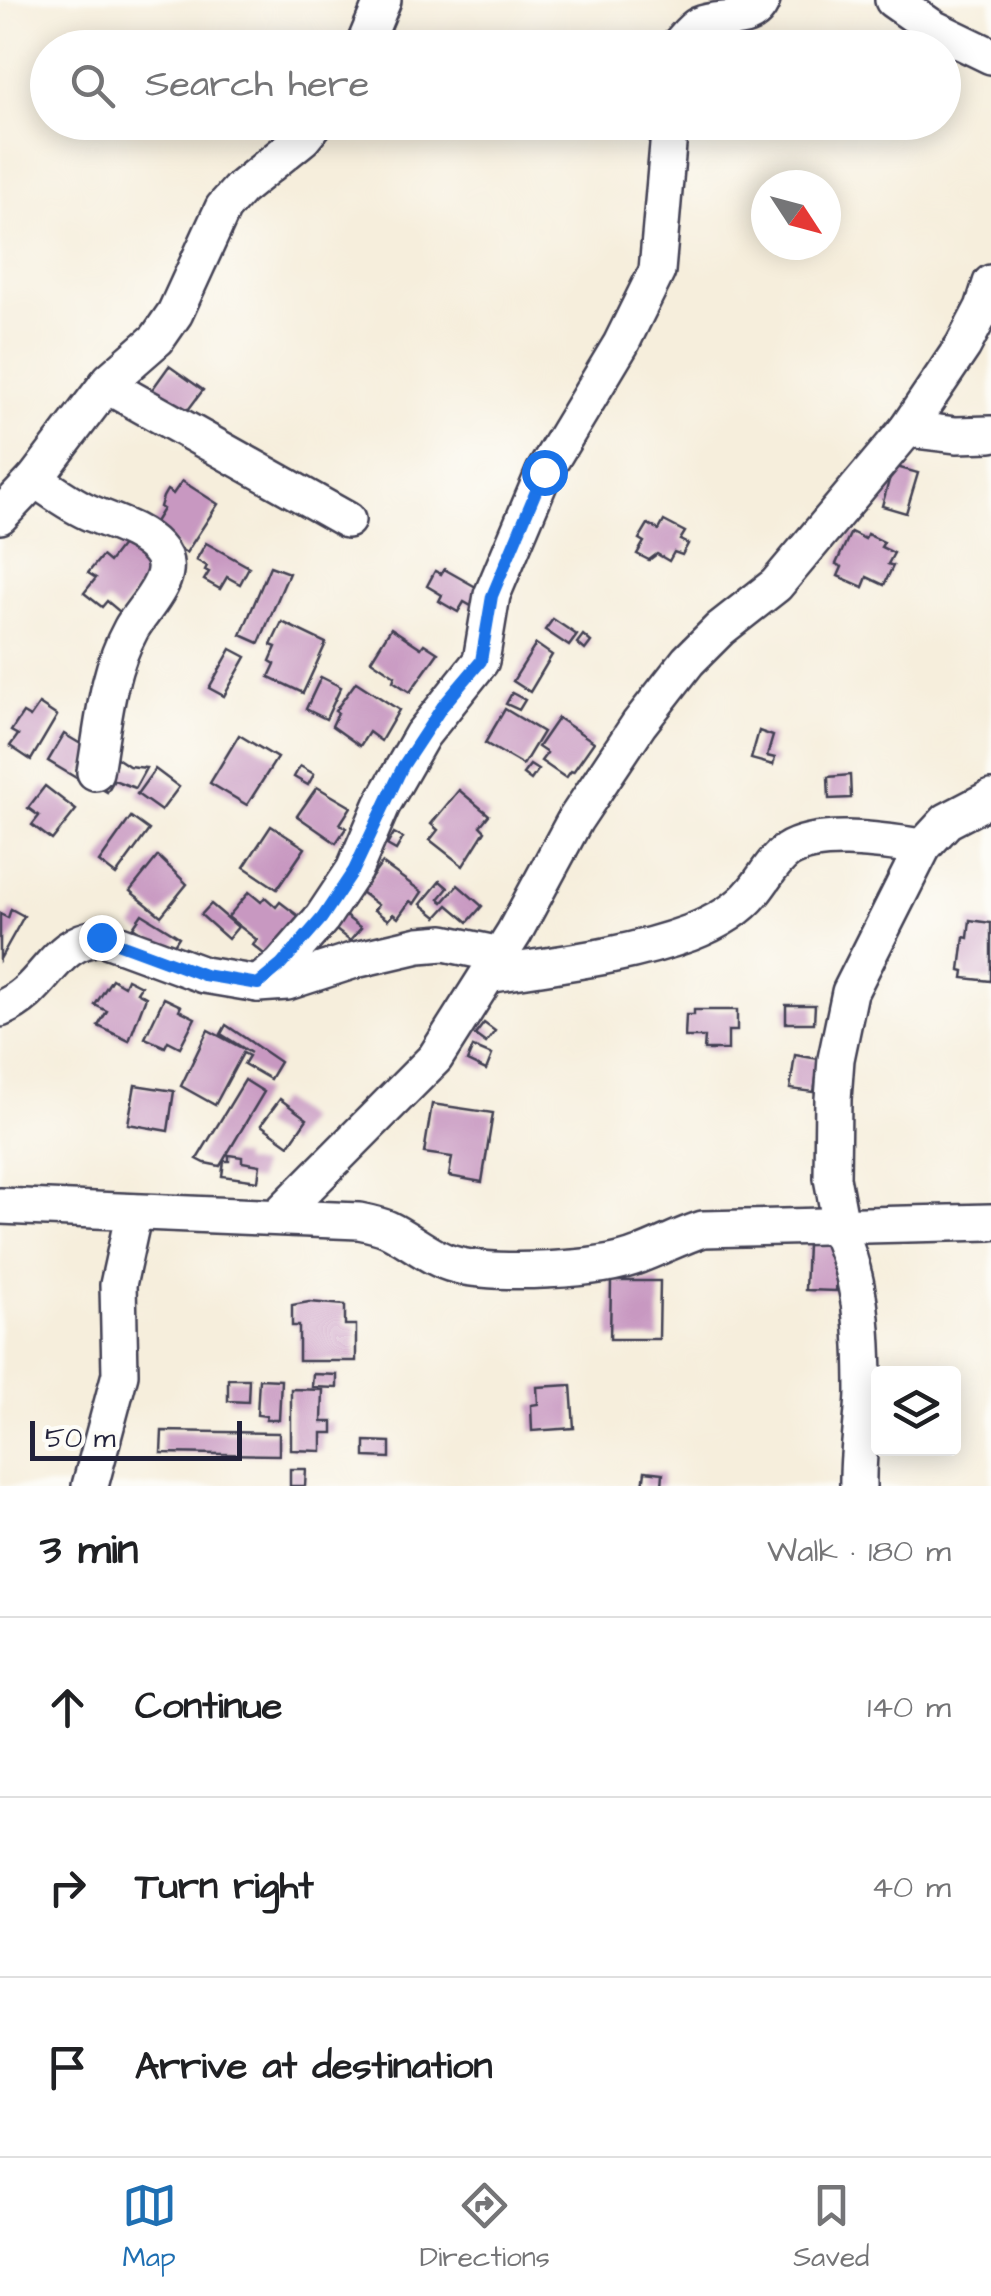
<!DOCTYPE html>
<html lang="en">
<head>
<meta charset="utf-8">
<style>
  :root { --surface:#fff; --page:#f2f2f2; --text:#202124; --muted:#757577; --line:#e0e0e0; --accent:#1f6fb2 }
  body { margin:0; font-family:"Architects Daughter",sans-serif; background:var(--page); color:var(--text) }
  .controls { position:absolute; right:30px; bottom:30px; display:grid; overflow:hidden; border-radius:10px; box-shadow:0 5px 25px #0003 }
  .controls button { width:90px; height:90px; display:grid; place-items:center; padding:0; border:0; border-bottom:2px solid var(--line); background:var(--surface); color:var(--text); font:50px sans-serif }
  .compass { position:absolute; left:751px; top:170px; width:90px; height:90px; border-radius:50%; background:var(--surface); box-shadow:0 5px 25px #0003; rotate:126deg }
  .scale { position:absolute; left:30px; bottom:25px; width:212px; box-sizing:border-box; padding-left:10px; border:5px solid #22223b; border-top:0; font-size:28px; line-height:35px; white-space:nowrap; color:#22223b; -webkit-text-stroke:8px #fdfcf7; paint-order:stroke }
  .stop { position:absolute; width:30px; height:30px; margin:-22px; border:8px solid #1a73e8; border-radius:50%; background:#fff }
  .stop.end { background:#1a73e8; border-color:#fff; box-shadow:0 2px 10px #0008 }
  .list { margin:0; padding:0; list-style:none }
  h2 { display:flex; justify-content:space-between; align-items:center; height:130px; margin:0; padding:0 40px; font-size:42px }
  h2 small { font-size:32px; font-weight:400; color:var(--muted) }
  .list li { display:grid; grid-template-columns:65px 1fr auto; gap:30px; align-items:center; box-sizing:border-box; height:180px; padding:0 40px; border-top:2px solid var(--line) }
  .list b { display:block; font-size:38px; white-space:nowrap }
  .list em { font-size:32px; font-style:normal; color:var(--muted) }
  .icon { flex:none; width:55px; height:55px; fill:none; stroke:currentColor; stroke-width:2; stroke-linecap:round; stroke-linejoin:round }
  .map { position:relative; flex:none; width:991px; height:1486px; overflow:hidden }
  .search { position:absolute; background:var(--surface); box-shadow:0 5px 25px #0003; left:30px; right:30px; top:30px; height:110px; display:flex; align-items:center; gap:25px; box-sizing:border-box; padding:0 35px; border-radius:55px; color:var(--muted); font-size:38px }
  .sheet { height:670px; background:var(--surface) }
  nav { display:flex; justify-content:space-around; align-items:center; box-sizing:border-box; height:140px; border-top:2px solid var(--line); background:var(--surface); font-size:28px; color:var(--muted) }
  nav a { display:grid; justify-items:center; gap:5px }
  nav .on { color:var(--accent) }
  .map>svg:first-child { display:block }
  .building { fill:#c898c1 }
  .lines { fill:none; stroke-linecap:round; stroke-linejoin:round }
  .minor-casing { stroke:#424153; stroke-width:40 }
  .minor { stroke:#fff; stroke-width:35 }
  .route { stroke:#1a73e8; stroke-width:12 }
</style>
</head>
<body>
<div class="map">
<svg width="991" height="1486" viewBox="0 0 991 1486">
  <rect width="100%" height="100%" fill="#fdfcf7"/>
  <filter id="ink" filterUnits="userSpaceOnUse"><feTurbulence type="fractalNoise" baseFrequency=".01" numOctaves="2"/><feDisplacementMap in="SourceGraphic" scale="20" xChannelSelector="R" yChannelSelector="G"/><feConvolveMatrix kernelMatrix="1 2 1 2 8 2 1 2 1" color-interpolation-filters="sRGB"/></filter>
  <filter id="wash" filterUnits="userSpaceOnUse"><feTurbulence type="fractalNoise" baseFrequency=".0048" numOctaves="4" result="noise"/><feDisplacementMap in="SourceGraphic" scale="40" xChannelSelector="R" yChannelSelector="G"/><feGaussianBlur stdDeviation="2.25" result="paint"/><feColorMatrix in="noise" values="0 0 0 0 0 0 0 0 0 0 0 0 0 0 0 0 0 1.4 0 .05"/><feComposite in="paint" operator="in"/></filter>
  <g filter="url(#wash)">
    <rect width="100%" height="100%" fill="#f6eedc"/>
    <g id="blocks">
      <g class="building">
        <polygon points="169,366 203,390 185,414 146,398"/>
        <polygon points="893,466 918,473 906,513 882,506"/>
        <polygon points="182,481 218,504 186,553 152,527 163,509 160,507 163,497 167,490 173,494"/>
        <polygon points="664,521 685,532 680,540 688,544 682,555 674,552 669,561 657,554 649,560 637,554 644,542 639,539 648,524 659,530"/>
        <polygon points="851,532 865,539 867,534 884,542 881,547 894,553 888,564 893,566 884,585 867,577 863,587 838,576 842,567 836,564"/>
        <polygon points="126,540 157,565 120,612 107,601 102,607 84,593 96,578 88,573 102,556 109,562"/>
        <polygon points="206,543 249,567 240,584 227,577 220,589 204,580 209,572 205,570 207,566 196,560"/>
        <polygon points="270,566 289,573 259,643 241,635"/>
        <polygon points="444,569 483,591 473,607 464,602 458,612 439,601 442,595 427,586 435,571 441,574"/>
        <polygon points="553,619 577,635 569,646 545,630"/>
        <polygon points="282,622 326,643 303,693 269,677 275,664 270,661 276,647 271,645"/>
        <polygon points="391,628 421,648 424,644 438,653 410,692 393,681 395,676 371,660"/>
        <polygon points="583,635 591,642 585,650 577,643"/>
        <polygon points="536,644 552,655 530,692 513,681"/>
        <polygon points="231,649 246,657 224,696 209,688"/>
        <polygon points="321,677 341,687 326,719 306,709"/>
        <polygon points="356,682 399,710 381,741 369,732 360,746 332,726 338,713 335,711"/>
        <polygon points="512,693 525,700 519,710 506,704"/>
        <polygon points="39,704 57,716 31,760 10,746 18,735 11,731 23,713 30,717"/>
        <polygon points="505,709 543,732 523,765 485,743"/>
        <polygon points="558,718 594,742 573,772 571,771 566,778 541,761 547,753 538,747"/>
        <polygon points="759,731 773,736 767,756 775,758 773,765 751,759"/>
        <polygon points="64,734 94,752 78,779 48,761"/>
        <polygon points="239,735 277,758 247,805 210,783"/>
        <polygon points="108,752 129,766 146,768 135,788 114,780 107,792 90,782"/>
        <polygon points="530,765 538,770 531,780 523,774"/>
        <polygon points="300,766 314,774 308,785 294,777"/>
        <polygon points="155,769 179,787 161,811 137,794"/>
        <polygon points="850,775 851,798 829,799 828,777"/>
        <polygon points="45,786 76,810 52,840 32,825 39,816 28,808"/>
        <polygon points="317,787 351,807 340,824 346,828 336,843 297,816"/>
        <polygon points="459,790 489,815 480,826 485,831 463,866 430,840 438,830 431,824"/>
        <polygon points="131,817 149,830 116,875 99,862"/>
        <polygon points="271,826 305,848 277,889 244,867"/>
        <polygon points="394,833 403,838 396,850 387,845"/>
        <polygon points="158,856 187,884 161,916 130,891"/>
        <polygon points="382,863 422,892 414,904 410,901 398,918 393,914 388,920 374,910 378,905 361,892"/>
        <polygon points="440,881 448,888 439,899 443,902 458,885 482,906 468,922 448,905 437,917 421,904"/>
        <polygon points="249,892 261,902 265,897 276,907 280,902 301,918 270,959 253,945 257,940 228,917"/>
        <polygon points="211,904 238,927 228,939 201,915"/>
        <polygon points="335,908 361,928 350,941 325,921"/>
        <polygon points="11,909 24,916 0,959 0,914 8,918"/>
        <polygon points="142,914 179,937 170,951 133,927"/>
        <polygon points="970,920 991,923 991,981 963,978 964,971 960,970 964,937 968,938"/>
        <polygon points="112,979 124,986 127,979 141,986 137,992 146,997 129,1041 98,1026 107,1011 95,1005"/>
        <polygon points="164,998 181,1006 179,1010 195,1018 180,1047 168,1041 165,1047 145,1038"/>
        <polygon points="786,1005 815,1005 814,1023 786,1023"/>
        <polygon points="694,1010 737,1010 737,1031 728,1031 728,1050 704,1050 705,1037 685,1037 686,1015 694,1015"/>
        <polygon points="484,1023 495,1031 486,1043 475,1035"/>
        <polygon points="226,1025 280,1062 270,1079 244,1064 249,1056 243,1053 215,1105 181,1086 208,1030 251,1053 221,1034"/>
        <polygon points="473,1047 492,1055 486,1070 467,1061"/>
        <polygon points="795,1055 819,1059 814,1092 790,1089"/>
        <polygon points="245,1080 264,1092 220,1166 205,1163 197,1159"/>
        <polygon points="135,1085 174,1091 168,1131 128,1124"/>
        <polygon points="280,1099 307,1119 289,1145 261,1125"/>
        <polygon points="432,1104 493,1113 482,1182 449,1176 452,1157 424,1153"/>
        <polygon points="229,1155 242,1157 242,1162 260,1165 258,1181 222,1176 224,1161 229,1161"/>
        <polygon points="807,1244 838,1244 836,1291 805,1290"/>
        <polygon points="611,1281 660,1281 659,1339 610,1339"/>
        <polygon points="309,1302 345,1305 345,1325 356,1325 356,1361 299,1361 299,1326 292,1326 292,1305"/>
        <polygon points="313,1374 337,1375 337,1388 312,1387"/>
        <polygon points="228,1379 249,1379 248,1402 228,1401"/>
        <polygon points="259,1379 281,1380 279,1420 266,1420 267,1416 257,1415"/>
        <polygon points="571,1385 574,1428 532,1431 531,1405 538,1404 537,1387"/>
        <polygon points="291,1389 323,1390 322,1422 333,1422 333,1433 322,1433 322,1451 291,1450"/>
        <polygon points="162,1431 279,1433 279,1455 161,1453"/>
        <polygon points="365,1441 390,1442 390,1458 365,1457"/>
        <polygon points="290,1469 306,1469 305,1486 290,1486"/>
        <polygon points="645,1471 663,1473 662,1486 643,1486"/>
      </g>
    </g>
  </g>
  <g filter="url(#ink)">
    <use href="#blocks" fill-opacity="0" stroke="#424153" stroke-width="2.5"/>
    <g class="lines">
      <g class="minor-casing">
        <g id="minor">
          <polyline points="893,0 933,28 991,56"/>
          <polyline points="363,48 383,0"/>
          <path d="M676,48C683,41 691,29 699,25C721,15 752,27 762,0"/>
          <polyline points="106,385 347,520"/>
          <polyline points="907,429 956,435 991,434"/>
          <path d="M35,479C52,491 70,504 88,512C111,522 139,529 157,548C182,574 143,607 131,629C106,675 104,722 95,772"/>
          <polyline points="0,516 35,479 110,380 157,339 175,313 223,208 240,189 303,138 316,122"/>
          <path d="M488,975C556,964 625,957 690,933C713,924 737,912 753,892C764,879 773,861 787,851C820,830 886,842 923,847"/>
          <polyline points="258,984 281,965 322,918 354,870 382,805 422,735 481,661 492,595 544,472 621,344 657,271 670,122"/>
          <path d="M0,1009C49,989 49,943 101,937L204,975L258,984L287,982L355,960L419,945L444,943L501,955"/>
          <path d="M0,1206L359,1221C369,1223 379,1225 388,1229C411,1240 431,1259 456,1265C497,1275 601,1271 639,1255C661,1247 680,1236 703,1229L991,1222"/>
          <polyline points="277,1217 435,1058 514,933 575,820 639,724 688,661 720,629 776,585 907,429 963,346 983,308 991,283"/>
          <polyline points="841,1225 832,1178 833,1099 836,1059 850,992 923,847 947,821 991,798"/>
          <path d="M836,1226C862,1277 864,1337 864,1393C863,1424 857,1455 858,1486"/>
          <polyline points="90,1486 120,1374 118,1285 134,1212"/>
        </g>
      </g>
      <use href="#minor" class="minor"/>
    </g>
  </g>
  <g class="lines" filter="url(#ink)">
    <polyline class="route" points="101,937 204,975 258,984 281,965 322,918 354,870 403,766 442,707 481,661 492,596 544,472"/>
  </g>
</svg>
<div class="controls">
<button><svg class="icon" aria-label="layers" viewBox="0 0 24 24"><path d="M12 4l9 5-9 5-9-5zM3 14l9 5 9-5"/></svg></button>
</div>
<svg class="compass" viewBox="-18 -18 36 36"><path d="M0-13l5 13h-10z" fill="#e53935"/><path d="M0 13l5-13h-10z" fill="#757577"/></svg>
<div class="scale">50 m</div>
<div class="stop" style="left:544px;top:472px"></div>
<div class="stop end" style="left:101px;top:937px"></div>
<div class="search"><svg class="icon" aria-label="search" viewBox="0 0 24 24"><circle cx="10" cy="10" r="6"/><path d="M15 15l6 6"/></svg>Search here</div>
</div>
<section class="sheet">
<h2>3 min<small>Walk · 180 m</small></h2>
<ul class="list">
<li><svg class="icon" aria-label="ahead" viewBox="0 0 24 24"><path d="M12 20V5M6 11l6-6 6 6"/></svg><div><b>Continue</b></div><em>140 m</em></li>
<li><svg class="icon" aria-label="right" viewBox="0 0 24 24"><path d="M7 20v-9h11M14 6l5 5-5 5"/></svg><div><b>Turn right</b></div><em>40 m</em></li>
<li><svg class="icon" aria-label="arrive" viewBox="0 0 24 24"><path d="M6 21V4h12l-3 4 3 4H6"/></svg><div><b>Arrive at destination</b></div></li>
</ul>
</section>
<nav>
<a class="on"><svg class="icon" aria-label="map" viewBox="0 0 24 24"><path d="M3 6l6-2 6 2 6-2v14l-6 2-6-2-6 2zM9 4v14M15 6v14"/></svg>Map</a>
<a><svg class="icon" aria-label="directions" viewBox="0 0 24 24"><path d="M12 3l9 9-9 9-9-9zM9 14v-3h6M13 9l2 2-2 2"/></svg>Directions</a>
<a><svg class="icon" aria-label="saved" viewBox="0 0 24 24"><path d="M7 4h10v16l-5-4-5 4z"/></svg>Saved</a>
</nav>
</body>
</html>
